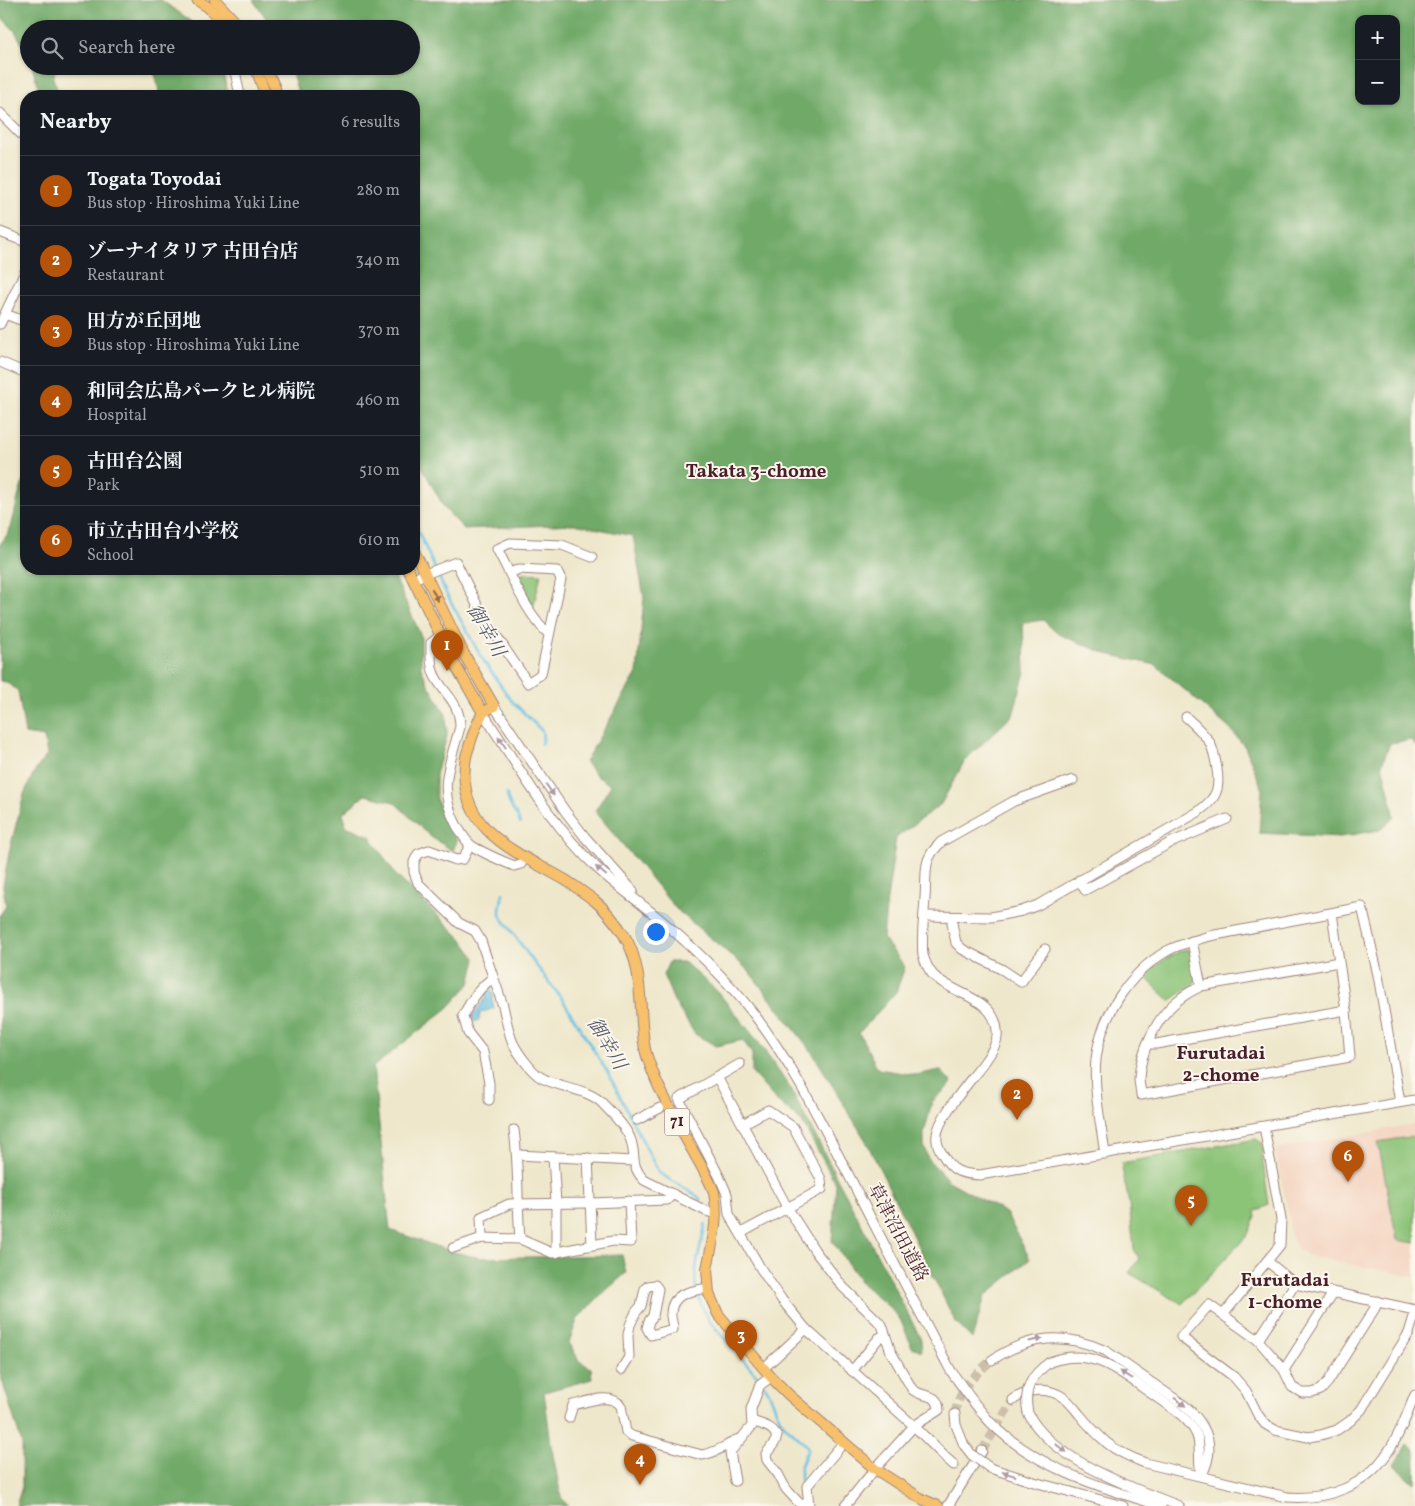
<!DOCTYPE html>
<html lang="en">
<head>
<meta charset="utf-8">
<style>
  :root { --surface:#171b24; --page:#242831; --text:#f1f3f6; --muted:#9ea1a6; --line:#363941; --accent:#b45309 }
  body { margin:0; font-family:Vollkorn,"Noto Serif JP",serif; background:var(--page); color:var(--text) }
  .controls { position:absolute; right:15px; top:15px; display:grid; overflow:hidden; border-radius:10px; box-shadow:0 1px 4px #0004 }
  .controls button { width:45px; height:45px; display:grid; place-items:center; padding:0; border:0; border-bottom:1px solid var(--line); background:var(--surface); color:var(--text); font:25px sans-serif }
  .you { position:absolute; left:655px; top:931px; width:18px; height:18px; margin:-12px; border:4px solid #fff; border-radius:50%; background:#1a73e8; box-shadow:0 0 0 8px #1a73e833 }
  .badge { display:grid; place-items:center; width:32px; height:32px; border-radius:50%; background:var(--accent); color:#fff; font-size:16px; font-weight:700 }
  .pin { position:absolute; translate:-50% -41px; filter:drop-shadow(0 1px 2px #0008) }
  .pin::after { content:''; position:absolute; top:26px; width:18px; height:15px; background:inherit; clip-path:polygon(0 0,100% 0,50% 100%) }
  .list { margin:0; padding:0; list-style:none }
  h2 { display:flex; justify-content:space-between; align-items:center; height:65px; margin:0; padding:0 20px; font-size:21px }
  h2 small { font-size:16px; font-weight:400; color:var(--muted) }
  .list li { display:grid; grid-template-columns:32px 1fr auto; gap:15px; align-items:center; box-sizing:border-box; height:70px; padding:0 20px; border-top:1px solid var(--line) }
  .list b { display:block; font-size:19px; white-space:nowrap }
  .list p { margin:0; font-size:16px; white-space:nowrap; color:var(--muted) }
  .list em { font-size:16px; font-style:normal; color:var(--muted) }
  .icon { flex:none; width:28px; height:28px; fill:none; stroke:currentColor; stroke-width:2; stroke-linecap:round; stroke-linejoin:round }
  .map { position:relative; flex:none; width:1415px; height:1506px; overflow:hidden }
  .search { position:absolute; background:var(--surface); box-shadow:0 1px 4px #0004; left:20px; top:20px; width:400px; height:55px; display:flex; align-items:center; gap:12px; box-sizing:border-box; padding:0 18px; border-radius:28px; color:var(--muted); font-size:19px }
  .panel { position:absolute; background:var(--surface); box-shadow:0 1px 4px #0004; left:20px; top:90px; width:400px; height:485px; border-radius:20px }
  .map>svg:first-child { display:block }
  .built { fill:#f4d3c0 }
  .green { fill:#8bc377; stroke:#6a7151 }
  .forest { fill:#70a968; stroke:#5d644a; fill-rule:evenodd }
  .water { fill:#66c0e4; stroke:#587088 }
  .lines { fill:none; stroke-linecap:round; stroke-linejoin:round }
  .stream { stroke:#66c0e4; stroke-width:2.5 }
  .minor-tunnel { stroke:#cdbfab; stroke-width:9; stroke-dasharray:9 4.5; stroke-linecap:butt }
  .minor-casing { stroke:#9c837b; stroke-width:11 }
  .major-casing { stroke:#9c837b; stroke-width:12 }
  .minor { stroke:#fff; stroke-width:9 }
  .major { stroke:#f7c06c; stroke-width:10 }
  .minor-bridge-casing { stroke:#9c837b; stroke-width:11; stroke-linecap:butt }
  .minor-bridge { stroke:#fff; stroke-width:9 }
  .oneway { fill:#986748 }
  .oneway2 { fill:#ae9aa0 }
  .labels { text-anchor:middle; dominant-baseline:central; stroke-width:4; stroke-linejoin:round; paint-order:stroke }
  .shield { fill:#fbf7ec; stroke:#7f6065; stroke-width:1 }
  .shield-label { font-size:16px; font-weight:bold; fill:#4a1f2b }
  .street-label { font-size:18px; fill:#4a1f2b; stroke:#fbf7ec }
  .neighbourhood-label { font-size:19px; font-weight:bold; fill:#4a1f2b; stroke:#fbf7ec }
  .water-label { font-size:19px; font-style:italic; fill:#54576c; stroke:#fbf7ec }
</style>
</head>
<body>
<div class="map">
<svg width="1415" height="1506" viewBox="0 0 1415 1506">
  <rect width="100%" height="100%" fill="#fbf7ec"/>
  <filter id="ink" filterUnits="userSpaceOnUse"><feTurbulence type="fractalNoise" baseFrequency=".02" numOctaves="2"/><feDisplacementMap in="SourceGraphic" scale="10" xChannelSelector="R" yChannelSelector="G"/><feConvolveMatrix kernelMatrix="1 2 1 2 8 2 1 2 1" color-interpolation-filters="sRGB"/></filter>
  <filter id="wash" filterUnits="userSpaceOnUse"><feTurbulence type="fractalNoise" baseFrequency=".0096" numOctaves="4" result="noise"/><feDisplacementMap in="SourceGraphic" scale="20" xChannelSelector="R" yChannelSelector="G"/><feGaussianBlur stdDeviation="1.12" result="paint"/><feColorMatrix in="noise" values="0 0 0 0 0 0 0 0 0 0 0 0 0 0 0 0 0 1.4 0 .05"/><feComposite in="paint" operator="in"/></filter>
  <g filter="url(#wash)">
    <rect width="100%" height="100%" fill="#eee7cb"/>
    <polygon class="built" points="1415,1124 1415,1277 1308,1256 1297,1248 1291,1236 1289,1216 1275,1149"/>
    <g class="green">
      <polygon points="523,573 541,574 533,608 519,579"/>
      <path d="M1186,949L1191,951L1196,980C1191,989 1178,994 1170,1001L1144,976C1157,964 1169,955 1186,949Z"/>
      <polygon points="1415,1136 1415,1243 1397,1240 1378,1142"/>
      <polygon points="1256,1139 1262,1143 1264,1153 1262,1155 1269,1205 1255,1211 1256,1217 1247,1236 1182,1304 1129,1273 1139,1259 1134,1249 1129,1204 1121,1163"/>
    </g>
    <g class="forest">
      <polygon points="0,0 161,0 190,20 198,29 29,29 29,57 15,31 0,16"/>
      <path d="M253,0H1415V746L1412,740L1390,743L1382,764L1395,817L1379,830L1340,837L1259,833L1262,788L1245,747L1230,729L1156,665L1107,654L1058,634L1043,620L1023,623L1025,672L1013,715L965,760L941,804L896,838L887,899L883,938L905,967L896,992L859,1033L878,1069L916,1075L940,1070L952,1083L932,1102L924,1133V1146L928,1159L949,1181L1006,1213L1030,1259L985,1296L972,1339L956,1323L866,1141L812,1052L747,969L676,909L595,811L611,785L598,777L585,762L637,673L644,598L633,536L574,524L464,529L445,509L414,453V96H299L290,66H411V29H274ZM1359,19H1396V101H1359Z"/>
      <polygon points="32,66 57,66 53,78 60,96 41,96"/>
      <polygon points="153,66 221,66 229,96 160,96"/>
      <path d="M26,478V569H391L421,636V668L428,684L446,714L447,736L436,774V799L457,841L453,851L431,837L394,802L365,795L343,813L346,826L370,836L395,874L461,938L476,959L470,984L448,1008L373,1067L390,1230L450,1251L480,1258L622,1255L626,1273L601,1295L578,1318L569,1342L579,1361L591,1368L592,1379L544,1392L551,1444L561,1497L568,1506H16L22,1487V1444L0,1374V915L6,906L3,886L10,848L24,794L34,772L47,755L44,737L25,734L18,691L7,682L0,681V544C18,526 13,498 26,478Z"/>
      <polygon points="669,962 684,962 718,992 760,1044 792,1091 921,1339 922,1351 912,1347 900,1319 889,1307 862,1284 832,1241 836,1184 802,1122 775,1099 752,1073 752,1054 743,1040 716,1046 695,1034 675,1003 663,975"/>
      <polygon points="1407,1444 1415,1451 1415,1482 1409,1479 1394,1465"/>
    </g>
    <polygon class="water" points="489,988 491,989 494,998 492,999 494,1008 480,1013 479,1020 474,1022 472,1016 487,997 484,994"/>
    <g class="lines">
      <g class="stream">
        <polyline points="414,522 447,595 463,624 483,660 511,700 542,731 543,739 541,744"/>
        <path d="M507,794C507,805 517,813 520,823"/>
        <polyline points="503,893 500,909 500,915 532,960 562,999 608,1073 658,1171 661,1174 697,1196 701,1200"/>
        <path d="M696,1288C693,1266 702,1246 705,1225"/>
        <polyline points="697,1293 701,1305 710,1322 761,1380"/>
        <path d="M764,1385C773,1395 773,1407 780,1418C786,1430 801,1437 808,1448L800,1468V1478L804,1499"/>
      </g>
    </g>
  </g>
  <g filter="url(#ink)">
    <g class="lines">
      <g class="minor-tunnel">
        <path d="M955,1414C959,1389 974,1375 992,1360"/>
        <polyline points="982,1451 1013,1400"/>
      </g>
      <g class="minor-casing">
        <g id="minor">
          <polyline points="234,66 240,96"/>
          <polyline points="0,113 26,139"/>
          <polyline points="0,232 26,242"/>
          <polyline points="5,314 26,322"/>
          <polyline points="0,324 26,270"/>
          <polyline points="0,362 26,373"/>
          <polyline points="413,579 456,562 481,613 528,683 541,674 561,579 557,571 519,569 510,573"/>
          <path d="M549,634C526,614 512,576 497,549L510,543L562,545L592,557"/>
          <path d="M440,636L431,643C431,655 430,668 436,678C447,697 460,703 460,727C450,764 437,788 456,824C460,831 465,841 472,846C485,854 500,860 514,866L521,864L524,859"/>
          <polyline points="494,706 565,811 585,837 633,891"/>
          <path d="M483,713C518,766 550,824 597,868C614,884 633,897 651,912C688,942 724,976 753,1013C790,1061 817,1114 845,1168C880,1236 915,1304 951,1371C964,1389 976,1407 991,1423C1038,1469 1100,1487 1161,1506"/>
          <path d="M1073,780L1014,801L941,842C935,849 929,854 927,864C925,875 926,887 925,898C924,916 921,938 923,955C925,962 929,970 933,975C953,995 994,997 997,1030C999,1043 990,1054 983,1064C970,1081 944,1111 938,1130C935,1139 938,1148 943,1155C952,1172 962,1174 980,1175L1415,1100"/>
          <path d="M470,845L463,859L456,860L429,850L418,854L414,862V872L418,883L459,923L475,931L481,941C488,963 496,984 503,1006C506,1018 508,1032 513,1043C518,1053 532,1073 542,1078C560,1088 591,1089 604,1105C612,1113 626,1128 630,1138C637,1155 629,1164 644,1180L706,1211L716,1214"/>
          <polyline points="1079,880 1085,890 1170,843 1227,819"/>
          <path d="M1332,913L1346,1010L1350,1057L1141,1095C1141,1090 1139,1084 1139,1079C1140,1051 1158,1014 1181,998C1187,993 1194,990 1201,986L1339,962"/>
          <path d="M924,916L991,917L1022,911L1038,905L1198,812C1205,806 1213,801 1216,792C1221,781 1215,754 1210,743C1204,733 1195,725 1186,717"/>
          <polyline points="953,917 952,923 956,943 962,949 1003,970 1021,982 1045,949"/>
          <polyline points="1192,941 1201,986"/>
          <polyline points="1148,1044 1156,1044 1346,1010"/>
          <polyline points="740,1064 679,1099 719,1176 727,1194 729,1214 761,1269 782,1300 806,1329 914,1426 946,1458 954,1465"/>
          <path d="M717,1077L787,1207L815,1251L843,1287L882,1325L891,1352L912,1389C922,1399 938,1391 939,1410L914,1426L875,1469L845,1506"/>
          <path d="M489,1100V1083L483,1052L468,1033L463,1016C470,1002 480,986 493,978"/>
          <polyline points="637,1120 660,1108"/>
          <path d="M514,1130C519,1166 517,1203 520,1239"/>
          <path d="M1105,1154C1101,1123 1093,1091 1096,1059C1101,1016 1129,973 1167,951C1180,944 1196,940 1210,936L1362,907L1378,975L1400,1102"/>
          <polyline points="518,1155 633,1161"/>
          <polyline points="553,1157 556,1203 556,1253"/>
          <polyline points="588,1158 592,1244"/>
          <polyline points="741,1233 822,1189 821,1179 793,1127 768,1110 743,1124"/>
          <polyline points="482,1238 481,1217 509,1204 591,1203 667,1200 673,1194"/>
          <polyline points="453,1248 482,1238 520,1239 552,1253 613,1241 631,1242 629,1201"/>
          <polyline points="1267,1261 1295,1284 1415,1310"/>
          <polyline points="1377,1301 1375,1308 1328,1382 1321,1390 1312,1393 1302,1393 1292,1387 1284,1370 1258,1340 1209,1305 1181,1337 1234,1377 1246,1391 1258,1415 1265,1424 1275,1430 1308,1437 1321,1435 1337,1430 1350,1421 1361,1410 1409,1333 1415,1313"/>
          <polyline points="1223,1315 1280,1245 1281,1219 1264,1127"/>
          <polyline points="1258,1340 1295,1284"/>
          <path d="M992,1360C1030,1335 1065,1332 1106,1351L1185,1406C1208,1426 1217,1448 1201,1476"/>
          <path d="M1050,1362C1087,1348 1113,1366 1142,1387C1155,1396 1168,1405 1180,1414C1207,1438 1196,1446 1201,1476"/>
          <polyline points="764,1368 806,1329"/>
          <path d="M621,1370L629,1357L628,1335L630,1325L636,1312L641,1306L645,1289L648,1286L655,1285L658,1289L653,1316L649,1321L647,1328L651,1335L673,1329C673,1322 670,1318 671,1313C672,1292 692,1291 708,1288"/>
          <polyline points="1284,1370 1333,1293"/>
          <polyline points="852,1371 879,1338 885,1335"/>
          <path d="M1013,1400C1028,1389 1047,1386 1064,1398C1070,1402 1075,1409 1080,1415C1088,1425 1097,1434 1107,1443C1118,1452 1132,1458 1145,1463L1287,1497C1328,1500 1365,1487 1388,1452C1400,1435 1407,1414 1415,1395"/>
          <path d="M1028,1413C1050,1459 1133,1488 1179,1506"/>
          <polyline points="955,1414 956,1425 964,1445"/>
          <path d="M569,1418L573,1405C587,1402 611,1392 621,1406L626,1432L632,1436L702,1455C711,1454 718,1450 726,1446C732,1443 734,1439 741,1439"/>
          <path d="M753,1421C763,1426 771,1425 777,1436L775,1442L766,1454L767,1460L778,1474L786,1489L800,1504H808"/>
          <polyline points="990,1468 1034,1482 1123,1506"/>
          <polyline points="735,1481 730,1452 752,1426 751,1409 760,1385 771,1377"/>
          <polyline points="809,1506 807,1486 844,1442"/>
          <polyline points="948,1506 982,1451"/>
        </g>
      </g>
      <g class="major-casing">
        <g id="major">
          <polyline points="197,0 208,7 229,29"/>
          <polyline points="215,0 242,29"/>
          <polyline points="255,66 266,96"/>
          <polyline points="265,66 275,88 277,96"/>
          <path d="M414,551L464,654L494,706C491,708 487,710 484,712C477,720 471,740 468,750C464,761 464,773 465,784C471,838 527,857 567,881C576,887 586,894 595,901C606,910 616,923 624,935C645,969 638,1012 645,1049C648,1062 653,1073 658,1085C670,1109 682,1132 695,1155C702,1167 709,1179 714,1192C719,1218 712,1244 707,1269L709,1294L718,1314L771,1377L789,1395L875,1469L922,1499L938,1506"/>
          <polyline points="408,569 453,661 483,713"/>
        </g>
      </g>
      <use href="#minor" class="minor"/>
      <use href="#major" class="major"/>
      <g class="minor-bridge-casing">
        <g id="minor-bridge">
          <path d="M1028,1413C1023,1390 1031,1375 1050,1362"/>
          <polyline points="964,1445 972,1455 990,1468"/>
        </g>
      </g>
      <use href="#minor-bridge" class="minor-bridge"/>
    </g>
    <defs><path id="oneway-solid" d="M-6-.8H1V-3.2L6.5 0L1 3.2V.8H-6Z" transform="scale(1.25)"/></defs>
    <use class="oneway" href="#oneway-solid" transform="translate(435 595) rotate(63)"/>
    <g class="oneway2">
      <use href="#oneway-solid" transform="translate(502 742) rotate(-123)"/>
      <use href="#oneway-solid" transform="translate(550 790) rotate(55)"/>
      <use href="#oneway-solid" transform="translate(601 871) rotate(-139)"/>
      <use href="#oneway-solid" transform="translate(1036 1340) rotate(-11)"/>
      <use href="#oneway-solid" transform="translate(1126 1375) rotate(-146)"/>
      <use href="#oneway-solid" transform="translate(1180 1402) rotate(36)"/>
      <use href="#oneway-solid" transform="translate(1061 1448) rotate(36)"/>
      <use href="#oneway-solid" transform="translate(1009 1474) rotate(-163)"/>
    </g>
  </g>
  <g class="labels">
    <rect class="shield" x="664.5" y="1108.5" width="25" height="27" rx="4"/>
    <g class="shield-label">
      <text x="677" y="1122">71</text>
    </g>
    <g class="street-label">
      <text transform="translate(897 1233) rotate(62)">草津沼田道路</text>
    </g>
    <g class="neighbourhood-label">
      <text x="756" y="472">Takata 3-chome</text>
      <text x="1221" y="1054">Furutadai<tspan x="1221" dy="22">2-chome</tspan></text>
      <text x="1285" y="1281">Furutadai<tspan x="1285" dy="22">1-chome</tspan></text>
    </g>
    <g class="water-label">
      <text transform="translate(485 631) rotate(60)">御幸川</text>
      <text transform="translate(606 1044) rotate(59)">御幸川</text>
    </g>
  </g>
</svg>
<div class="controls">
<button>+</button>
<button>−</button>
</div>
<div class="you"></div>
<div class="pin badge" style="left:447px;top:671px">1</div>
<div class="pin badge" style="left:1017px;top:1120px">2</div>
<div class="pin badge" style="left:741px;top:1361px">3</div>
<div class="pin badge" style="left:640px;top:1485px">4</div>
<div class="pin badge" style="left:1191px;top:1226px">5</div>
<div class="pin badge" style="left:1348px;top:1182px">6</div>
<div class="search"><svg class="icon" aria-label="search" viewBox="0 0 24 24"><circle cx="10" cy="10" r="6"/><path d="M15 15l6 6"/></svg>Search here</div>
<section class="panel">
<h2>Nearby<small>6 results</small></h2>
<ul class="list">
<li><span class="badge">1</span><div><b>Togata Toyodai</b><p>Bus stop · Hiroshima Yuki Line</p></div><em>280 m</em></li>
<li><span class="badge">2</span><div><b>ゾーナイタリア 古田台店</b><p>Restaurant</p></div><em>340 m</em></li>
<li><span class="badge">3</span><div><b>田方が丘団地</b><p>Bus stop · Hiroshima Yuki Line</p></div><em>370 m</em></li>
<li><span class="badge">4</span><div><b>和同会広島パークヒル病院</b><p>Hospital</p></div><em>460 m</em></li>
<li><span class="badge">5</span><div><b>古田台公園</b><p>Park</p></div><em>510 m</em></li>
<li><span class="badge">6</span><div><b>市立古田台小学校</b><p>School</p></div><em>610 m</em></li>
</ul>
</section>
</div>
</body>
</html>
